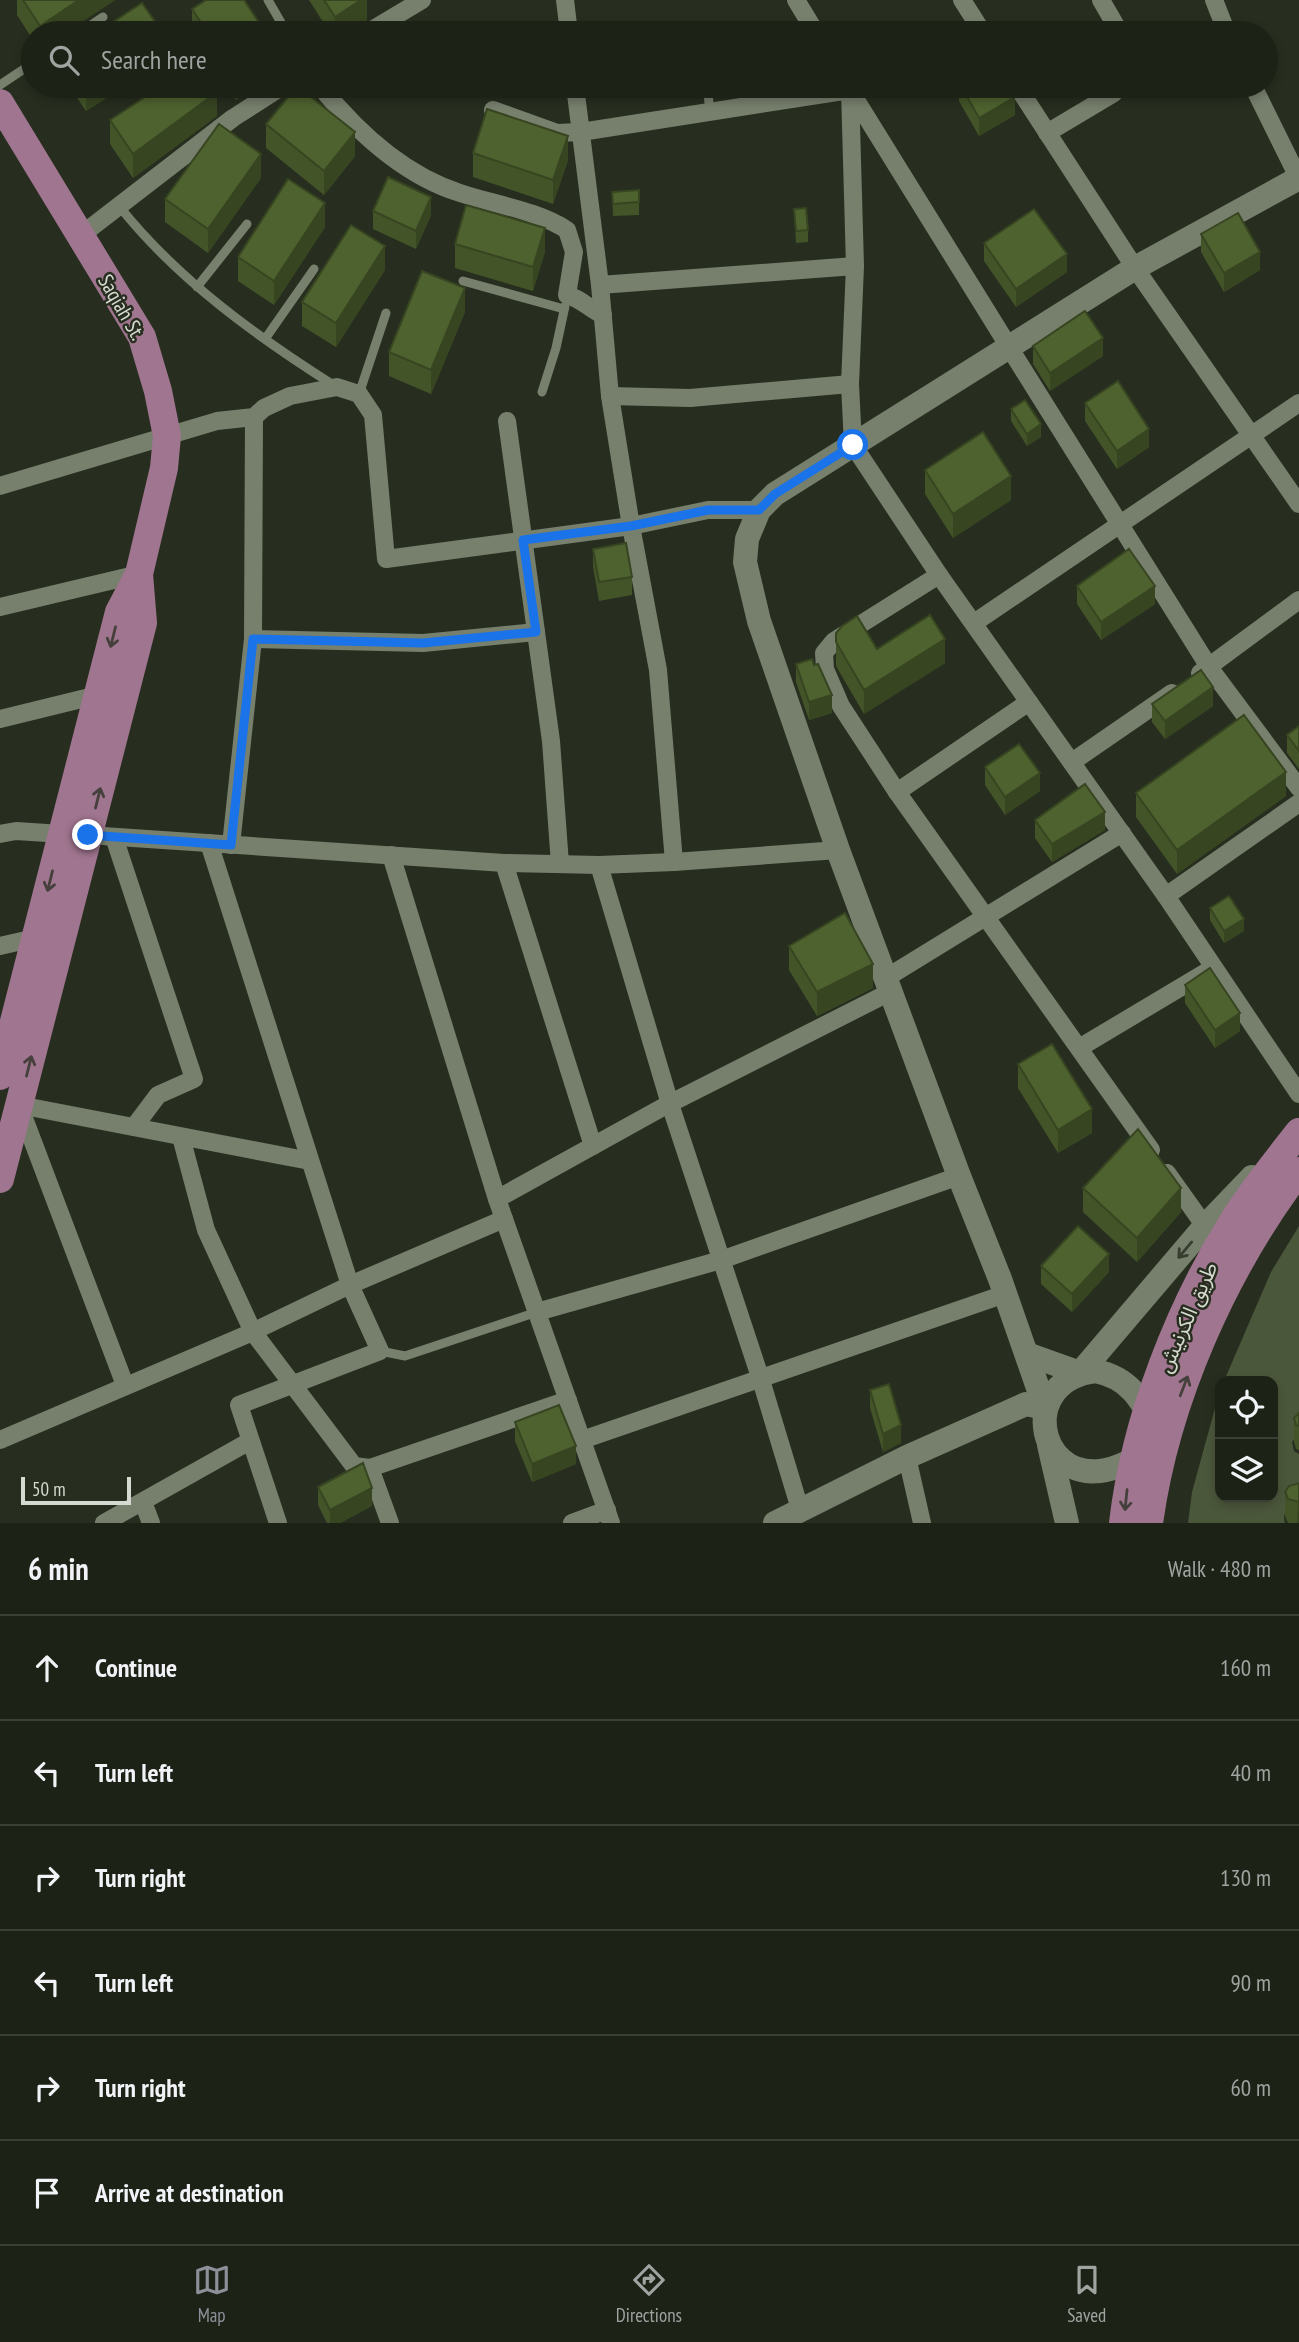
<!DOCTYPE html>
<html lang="en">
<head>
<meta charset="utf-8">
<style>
  :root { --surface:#1d2217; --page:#2a2f24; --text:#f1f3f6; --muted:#a0a4a1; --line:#3b3f36; --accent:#8c9099 }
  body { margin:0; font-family:"PT Sans Narrow","Noto Sans Arabic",sans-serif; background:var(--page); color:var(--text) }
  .controls { position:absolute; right:21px; bottom:21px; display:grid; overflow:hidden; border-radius:14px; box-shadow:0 4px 10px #0003 }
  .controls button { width:63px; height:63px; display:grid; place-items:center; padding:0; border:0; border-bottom:2px solid var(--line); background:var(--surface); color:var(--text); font:35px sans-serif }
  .scale { position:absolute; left:21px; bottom:18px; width:110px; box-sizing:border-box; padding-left:7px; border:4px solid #d6dad0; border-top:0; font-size:19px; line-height:24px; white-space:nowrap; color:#d6dad0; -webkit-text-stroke:5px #272e1f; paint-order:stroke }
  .stop { position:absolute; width:21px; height:21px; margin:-16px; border:5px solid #1a73e8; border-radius:50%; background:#fff }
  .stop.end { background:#1a73e8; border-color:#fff; box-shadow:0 2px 7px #0008 }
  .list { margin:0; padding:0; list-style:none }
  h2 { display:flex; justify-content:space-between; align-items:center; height:91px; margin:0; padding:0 28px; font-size:30px }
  h2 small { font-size:23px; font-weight:400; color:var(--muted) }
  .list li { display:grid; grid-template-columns:46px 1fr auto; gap:21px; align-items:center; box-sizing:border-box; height:105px; padding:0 28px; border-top:2px solid var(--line) }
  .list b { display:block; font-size:26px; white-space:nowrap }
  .list em { font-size:23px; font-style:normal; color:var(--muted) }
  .icon { flex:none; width:38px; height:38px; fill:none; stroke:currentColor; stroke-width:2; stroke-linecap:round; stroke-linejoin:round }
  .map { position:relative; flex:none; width:1299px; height:1523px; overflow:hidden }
  .search { position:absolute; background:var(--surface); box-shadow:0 4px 10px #0003; left:21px; right:21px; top:21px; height:77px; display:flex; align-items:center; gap:18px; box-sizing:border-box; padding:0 24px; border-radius:38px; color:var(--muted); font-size:26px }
  .sheet { height:721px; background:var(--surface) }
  nav { display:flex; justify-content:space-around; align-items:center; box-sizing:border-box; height:98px; border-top:2px solid var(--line); background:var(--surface); font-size:19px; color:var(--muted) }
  nav a { display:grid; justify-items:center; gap:4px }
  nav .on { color:var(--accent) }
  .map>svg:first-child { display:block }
  .green { fill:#4b573b }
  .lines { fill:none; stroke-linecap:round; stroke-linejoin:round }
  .lane { stroke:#777f6d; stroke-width:9 }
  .street { stroke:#777f6d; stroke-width:18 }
  .secondary { stroke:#777f6d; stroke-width:24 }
  .primary { stroke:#a0758f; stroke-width:28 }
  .wall { fill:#435428 }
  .shaded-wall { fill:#374521 }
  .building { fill:#4e622f; stroke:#374521; stroke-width:2 }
  .oneway { stroke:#45403b }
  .oneway2 { stroke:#373e2f }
  .route { stroke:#1a73e8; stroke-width:9 }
  .labels { text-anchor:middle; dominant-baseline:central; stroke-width:5; stroke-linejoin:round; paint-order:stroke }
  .street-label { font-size:21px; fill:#d6dad0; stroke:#272e1f }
</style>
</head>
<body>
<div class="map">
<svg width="1299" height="1523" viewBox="0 0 1299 1523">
  <rect width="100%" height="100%" fill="#272e1f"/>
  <path class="green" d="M1299,1226V1434L1292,1442L1294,1451L1299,1454V1497C1291,1505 1281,1511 1285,1523H1188L1192,1492L1220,1390V1497H1273V1381H1224L1271,1272Z"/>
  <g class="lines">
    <g class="lane">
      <polyline points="268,0 287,33"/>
      <polyline points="79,33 103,17"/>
      <polyline points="0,85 33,63"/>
      <polyline points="707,86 710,111"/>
      <path d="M119,206C178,280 256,336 335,386"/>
      <polyline points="463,281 564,309"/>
      <polyline points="197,287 247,224"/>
      <polyline points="265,339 314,269"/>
      <polyline points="542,392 556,348 565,306"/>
      <polyline points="359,394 386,313"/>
      <polyline points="380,1351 405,1356 537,1312"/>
    </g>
    <g class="street">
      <polyline points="565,0 569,33"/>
      <polyline points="796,0 816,33"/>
      <polyline points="962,0 983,33"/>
      <polyline points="1101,0 1120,33"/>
      <polyline points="1214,0 1227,33"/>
      <polyline points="367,33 422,0"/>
      <path d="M320,86C357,132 403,175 460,193C496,205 536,210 567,230L574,252L567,295C582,299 589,309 603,315"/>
      <polyline points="575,86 600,285 610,396 631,526 658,670 674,862"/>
      <polyline points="1017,86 1135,268 1299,504"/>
      <polyline points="1253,86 1299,179"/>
      <polyline points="851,92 1009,347 1209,667 1299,788"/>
      <polyline points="493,110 557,133 581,132 850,90 855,266 850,384 853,445 939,575 1166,896 1299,1094"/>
      <polyline points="1047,133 1114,93 1110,86"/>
      <polyline points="80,236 233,118 283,86"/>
      <polyline points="600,285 855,266"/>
      <polyline points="610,396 690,398 850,384"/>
      <polyline points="507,421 551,741 560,864"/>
      <polyline points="0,486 217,421 254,417 264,408 290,396 337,387 359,394 373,415 386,559 631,526 708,510 759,510"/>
      <polyline points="0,607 139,574"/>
      <polyline points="974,623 1299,403"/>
      <polyline points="253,639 423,643 536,632"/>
      <polyline points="1200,673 1299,600"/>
      <polyline points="1029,702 897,792 1151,1150"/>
      <polyline points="0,719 98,695"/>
      <polyline points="1072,762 1172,693"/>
      <polyline points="897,792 841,706 825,669 824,653 834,641 939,575"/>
      <polyline points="0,834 16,831 62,834"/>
      <polyline points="88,835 504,863 599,865 674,862 838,850"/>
      <polyline points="114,837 194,1079 158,1095 134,1127"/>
      <polyline points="209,843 350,1285 380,1351 239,1405 278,1523"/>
      <polyline points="231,845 253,639 254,417"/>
      <polyline points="391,855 497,1199 611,1523"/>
      <polyline points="504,863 593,1146"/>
      <polyline points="599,865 670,1104 761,1380 800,1509"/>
      <polyline points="1166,896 1299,803"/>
      <polyline points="0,946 35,938"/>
      <polyline points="886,978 1122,833"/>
      <polyline points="1079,1048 1208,971"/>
      <polyline points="19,1105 125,1385"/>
      <polyline points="19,1105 310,1161"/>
      <polyline points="181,1137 206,1230 253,1332 354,1466 370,1468"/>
      <polyline points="1167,1173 1212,1236"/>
      <polyline points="497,1199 665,1106 890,992"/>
      <polyline points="537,1312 721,1260 959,1176"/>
      <polyline points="0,1440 248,1334 350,1285 504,1219"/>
      <polyline points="582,1440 1005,1294"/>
      <polyline points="907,1457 922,1523"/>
      <polyline points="143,1502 151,1523"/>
      <polyline points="104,1523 250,1441"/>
      <polyline points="390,1523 370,1468 568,1400"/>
      <polyline points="572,1523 607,1510"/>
    </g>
    <g class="secondary">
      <polyline points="1027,1354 1080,1373 1205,1226 1252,1177"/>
      <path d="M1095,1371C1137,1379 1145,1410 1165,1443C1147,1452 1120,1469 1100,1471C1036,1478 1019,1381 1095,1371Z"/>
      <polyline points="1045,1408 1000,1279 959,1176 838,850 759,621 745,562 747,539 759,510 775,494 1135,268 1299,178"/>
      <polyline points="1049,1445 1067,1523"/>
      <polyline points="775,1523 907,1457 1026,1404 1045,1408"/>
    </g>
    <g class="primary">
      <polyline points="0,103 142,337 158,391 167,436 164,468 139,574 119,612 0,1076"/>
      <polyline points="0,1179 143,623 139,574"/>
      <path d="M1123,1523C1135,1419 1179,1307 1235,1218C1254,1188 1277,1160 1299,1132"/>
      <path d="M1149,1523C1166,1400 1224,1270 1299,1171"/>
    </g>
  </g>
  <g class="wall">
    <polygon points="17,0 115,0 65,33 33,33 33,40 17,15"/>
    <polygon points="309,0 367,0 367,20 347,33 330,33"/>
    <polygon points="192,9 266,33 192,33"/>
    <polygon points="69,86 125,86 86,111"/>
    <polygon points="227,86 258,86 236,100"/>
    <polygon points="959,86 1009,86 1015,115 979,136 959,101"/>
    <polygon points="217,116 133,178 110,144 110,120"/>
    <polygon points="266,124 355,156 324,195 266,148"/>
    <polygon points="473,153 568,160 553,204 473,177"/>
    <polygon points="261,178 208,253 165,222 165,199"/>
    <polygon points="612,192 639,202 639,215 613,216"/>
    <polygon points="794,209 808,230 808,242 796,243"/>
    <polygon points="373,211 431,215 416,249 373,229"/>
    <polygon points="325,227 274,305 238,281 238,257"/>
    <polygon points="1201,234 1260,270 1224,292 1201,252"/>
    <polygon points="984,243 1067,272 1016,307 984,261"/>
    <polygon points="455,244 545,252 533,291 455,268"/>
    <polygon points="385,270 336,347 302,326 302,302"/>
    <polygon points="465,312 431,394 389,376 389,352"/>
    <polygon points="1033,346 1103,356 1050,391 1033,364"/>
    <polygon points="1085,403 1149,447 1117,469 1085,421"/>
    <polygon points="1011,409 1041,437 1027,446 1011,421"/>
    <polygon points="925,470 1011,500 953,538 925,494"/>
    <polygon points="593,549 632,577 632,595 599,601 593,567"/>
    <polygon points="1077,586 1155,604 1101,640 1077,604"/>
    <polygon points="836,633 877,649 945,663 864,714 836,666"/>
    <polygon points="796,664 832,713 809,720 796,682"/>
    <polygon points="1152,704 1213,706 1165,739 1152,722"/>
    <polygon points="1299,726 1299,769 1287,753 1287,735"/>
    <polygon points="985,767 1040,791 1005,815 985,785"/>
    <polygon points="1136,793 1286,796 1177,874 1136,817"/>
    <polygon points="1035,820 1105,830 1052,862 1035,838"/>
    <polygon points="1210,908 1244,931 1224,943 1210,920"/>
    <polygon points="789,946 873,988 817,1016 789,970"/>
    <polygon points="1185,985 1240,1031 1215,1048 1185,1003"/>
    <polygon points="1018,1064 1092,1133 1058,1153 1018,1088"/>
    <polygon points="1083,1188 1181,1212 1137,1262 1083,1212"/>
    <polygon points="1041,1266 1109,1272 1072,1312 1041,1284"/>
    <polygon points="870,1390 901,1443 883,1452 870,1408"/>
    <polygon points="1299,1413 1299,1450 1296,1449 1294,1442 1294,1418"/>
    <polygon points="515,1422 576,1464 532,1482 515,1441"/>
    <polygon points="1299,1483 1299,1523 1288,1523 1285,1516 1285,1492"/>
    <polygon points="318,1487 372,1506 340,1523 327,1523 318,1505"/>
  </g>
  <g class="shaded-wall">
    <polygon points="79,0 115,0 65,33 40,33 40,26"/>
    <polygon points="361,0 367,0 367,20 347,33 335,33 335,17"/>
    <polygon points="89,86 125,86 86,111 86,87"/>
    <polygon points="236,86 258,86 236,100"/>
    <polygon points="217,92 217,116 133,178 133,154"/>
    <polygon points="1015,97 1015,115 979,136 979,118"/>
    <polygon points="355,132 355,156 324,195 324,171"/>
    <polygon points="568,136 568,160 553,204 553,180"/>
    <polygon points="261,154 261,178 208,253 208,229"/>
    <polygon points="431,197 431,215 416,249 416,231"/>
    <polygon points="325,203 325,227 274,305 274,281"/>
    <polygon points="545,228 545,252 533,291 533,267"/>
    <polygon points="385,246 385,270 336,347 336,323"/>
    <polygon points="1260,252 1260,270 1224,292 1224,273"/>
    <polygon points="1067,254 1067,272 1016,307 1016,289"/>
    <polygon points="465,288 465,312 431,394 431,370"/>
    <polygon points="1103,338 1103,356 1050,391 1050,373"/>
    <polygon points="1041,424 1041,437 1027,446 1027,434"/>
    <polygon points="1149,429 1149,447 1117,469 1117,451"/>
    <polygon points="1011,476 1011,500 953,538 953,514"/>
    <polygon points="1155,586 1155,604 1101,640 1101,622"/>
    <polygon points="945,639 945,663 864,714 864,690"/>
    <polygon points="1213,687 1213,706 1165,739 1165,721"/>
    <polygon points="832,695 832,713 809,720 809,702"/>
    <polygon points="1286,772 1286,796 1177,874 1177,850"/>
    <polygon points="1040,773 1040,791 1005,815 1005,797"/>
    <polygon points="1105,812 1105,830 1052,862 1052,844"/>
    <polygon points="1244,919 1244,931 1224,943 1224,931"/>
    <polygon points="873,964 873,988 817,1016 817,992"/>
    <polygon points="1240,1013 1240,1031 1215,1048 1215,1030"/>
    <polygon points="1092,1109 1092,1133 1058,1153 1058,1130"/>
    <polygon points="1181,1188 1181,1212 1137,1262 1137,1238"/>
    <polygon points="1109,1254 1109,1272 1072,1312 1072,1294"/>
    <polygon points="901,1425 901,1443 883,1452 883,1434"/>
    <polygon points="576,1446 576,1464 532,1482 532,1464"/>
    <polygon points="372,1488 372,1506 340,1523 330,1523 330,1510"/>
  </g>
  <g class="building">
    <polygon points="23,0 79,0 40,26"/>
    <polygon points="206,0 244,0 266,33 208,33 192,9"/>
    <polygon points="324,0 361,0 335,17"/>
    <polygon points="142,3 163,33 96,33"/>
    <polygon points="162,86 213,86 217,92 133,154 110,120"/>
    <polygon points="297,86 355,132 324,171 266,124"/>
    <polygon points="961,86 1009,86 1015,97 979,118"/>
    <polygon points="487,109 568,136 553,180 473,153"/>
    <polygon points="219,124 261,154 208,229 165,199"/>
    <polygon points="388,177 431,197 416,231 373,211"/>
    <polygon points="288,179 325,203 274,281 238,257"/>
    <polygon points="639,190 639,202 613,204 612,192"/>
    <polygon points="466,205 545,228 533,267 455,244"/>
    <polygon points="806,208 808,230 796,231 794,209"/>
    <polygon points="1034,209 1067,254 1016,289 984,243"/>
    <polygon points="1238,213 1260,252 1224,273 1201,234"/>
    <polygon points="351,225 385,246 336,323 302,302"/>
    <polygon points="422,271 465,288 431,370 389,352"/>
    <polygon points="1085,311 1103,338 1050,373 1033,346"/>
    <polygon points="1118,381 1149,429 1117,451 1085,403"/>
    <polygon points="1025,400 1041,424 1027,434 1011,409"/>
    <polygon points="983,432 1011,476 953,514 925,470"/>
    <polygon points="626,543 632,577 599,582 593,549"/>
    <polygon points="1129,549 1155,586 1101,622 1077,586"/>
    <polygon points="930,615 945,639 864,690 836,642 836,633 842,626 857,616 877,649"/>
    <polygon points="812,659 814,665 818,664 832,695 809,702 796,664"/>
    <polygon points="1201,670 1213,687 1165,721 1152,704"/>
    <polygon points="1244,715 1286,772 1177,850 1136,793"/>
    <polygon points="1299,726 1299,751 1287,735"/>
    <polygon points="1019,744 1040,773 1005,797 985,767"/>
    <polygon points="1085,784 1105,812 1052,844 1035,820"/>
    <polygon points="1229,896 1244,919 1224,931 1210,908"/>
    <polygon points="845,913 873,964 817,992 789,946"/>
    <polygon points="1210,968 1240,1013 1215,1030 1185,985"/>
    <polygon points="1052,1044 1092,1109 1058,1130 1018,1064"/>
    <polygon points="1138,1129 1181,1188 1137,1238 1083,1188"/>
    <polygon points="1078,1226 1109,1254 1072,1294 1041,1266"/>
    <polygon points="889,1384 901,1425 883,1434 870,1390"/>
    <polygon points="559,1405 576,1446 532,1464 515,1422"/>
    <polygon points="1299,1413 1299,1426 1296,1425 1294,1418"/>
    <polygon points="363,1463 372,1488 330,1510 318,1487"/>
    <polygon points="1299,1483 1299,1523 1298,1523 1299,1502 1288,1499 1285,1492 1289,1486"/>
  </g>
  <defs><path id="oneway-shaft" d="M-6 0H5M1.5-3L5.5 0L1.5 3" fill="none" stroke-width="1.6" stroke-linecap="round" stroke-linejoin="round" transform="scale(1.75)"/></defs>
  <g class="oneway">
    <use href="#oneway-shaft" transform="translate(113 637) rotate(104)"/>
    <use href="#oneway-shaft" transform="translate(98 798) rotate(-76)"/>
    <use href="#oneway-shaft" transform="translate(50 881) rotate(104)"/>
    <use href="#oneway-shaft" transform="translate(29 1066) rotate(-76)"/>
    <use href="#oneway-shaft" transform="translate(1184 1386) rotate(-69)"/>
    <use href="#oneway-shaft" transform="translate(1126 1500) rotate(96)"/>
  </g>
  <use class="oneway2" href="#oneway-shaft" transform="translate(1185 1250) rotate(130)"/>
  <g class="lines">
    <polyline class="route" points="88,835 231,845 253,639 423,643 536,632 523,540 631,526 708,510 759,510 775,494 853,445"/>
  </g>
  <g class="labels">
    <g class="street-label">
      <text transform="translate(122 307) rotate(60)">Saqiah St.</text>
      <text transform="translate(1187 1317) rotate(-66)">طريق الكرنيش</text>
    </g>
  </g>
</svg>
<div class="controls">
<button><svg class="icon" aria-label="locate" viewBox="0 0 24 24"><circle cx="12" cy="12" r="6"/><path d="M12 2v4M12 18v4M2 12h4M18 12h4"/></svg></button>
<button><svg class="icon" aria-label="layers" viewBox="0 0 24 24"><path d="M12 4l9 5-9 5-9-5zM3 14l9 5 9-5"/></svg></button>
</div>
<div class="scale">50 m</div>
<div class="stop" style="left:853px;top:445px"></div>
<div class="stop end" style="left:88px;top:835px"></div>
<div class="search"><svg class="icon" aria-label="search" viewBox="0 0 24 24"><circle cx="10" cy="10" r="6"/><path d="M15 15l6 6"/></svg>Search here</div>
</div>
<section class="sheet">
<h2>6 min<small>Walk · 480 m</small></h2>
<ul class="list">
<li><svg class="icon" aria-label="ahead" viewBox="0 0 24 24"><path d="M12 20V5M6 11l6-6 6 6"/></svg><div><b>Continue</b></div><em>160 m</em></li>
<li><svg class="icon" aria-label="left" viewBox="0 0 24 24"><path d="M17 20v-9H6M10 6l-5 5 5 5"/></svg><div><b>Turn left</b></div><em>40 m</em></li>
<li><svg class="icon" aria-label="right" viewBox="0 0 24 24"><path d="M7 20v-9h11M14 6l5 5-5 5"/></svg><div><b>Turn right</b></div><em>130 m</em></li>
<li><svg class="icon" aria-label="left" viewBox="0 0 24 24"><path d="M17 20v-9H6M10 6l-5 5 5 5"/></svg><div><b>Turn left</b></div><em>90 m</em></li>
<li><svg class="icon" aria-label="right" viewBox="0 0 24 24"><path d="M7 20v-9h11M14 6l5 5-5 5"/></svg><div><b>Turn right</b></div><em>60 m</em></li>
<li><svg class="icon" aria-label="arrive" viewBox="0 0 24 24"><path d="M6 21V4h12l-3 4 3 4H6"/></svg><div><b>Arrive at destination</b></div></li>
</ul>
</section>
<nav>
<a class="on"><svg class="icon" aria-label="map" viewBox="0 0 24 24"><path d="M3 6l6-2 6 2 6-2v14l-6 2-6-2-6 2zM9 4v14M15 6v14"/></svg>Map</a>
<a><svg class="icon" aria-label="directions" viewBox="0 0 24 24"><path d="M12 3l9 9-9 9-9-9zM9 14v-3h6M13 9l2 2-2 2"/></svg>Directions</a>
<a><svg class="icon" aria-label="saved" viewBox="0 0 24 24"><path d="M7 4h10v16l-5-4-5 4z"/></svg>Saved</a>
</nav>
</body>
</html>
